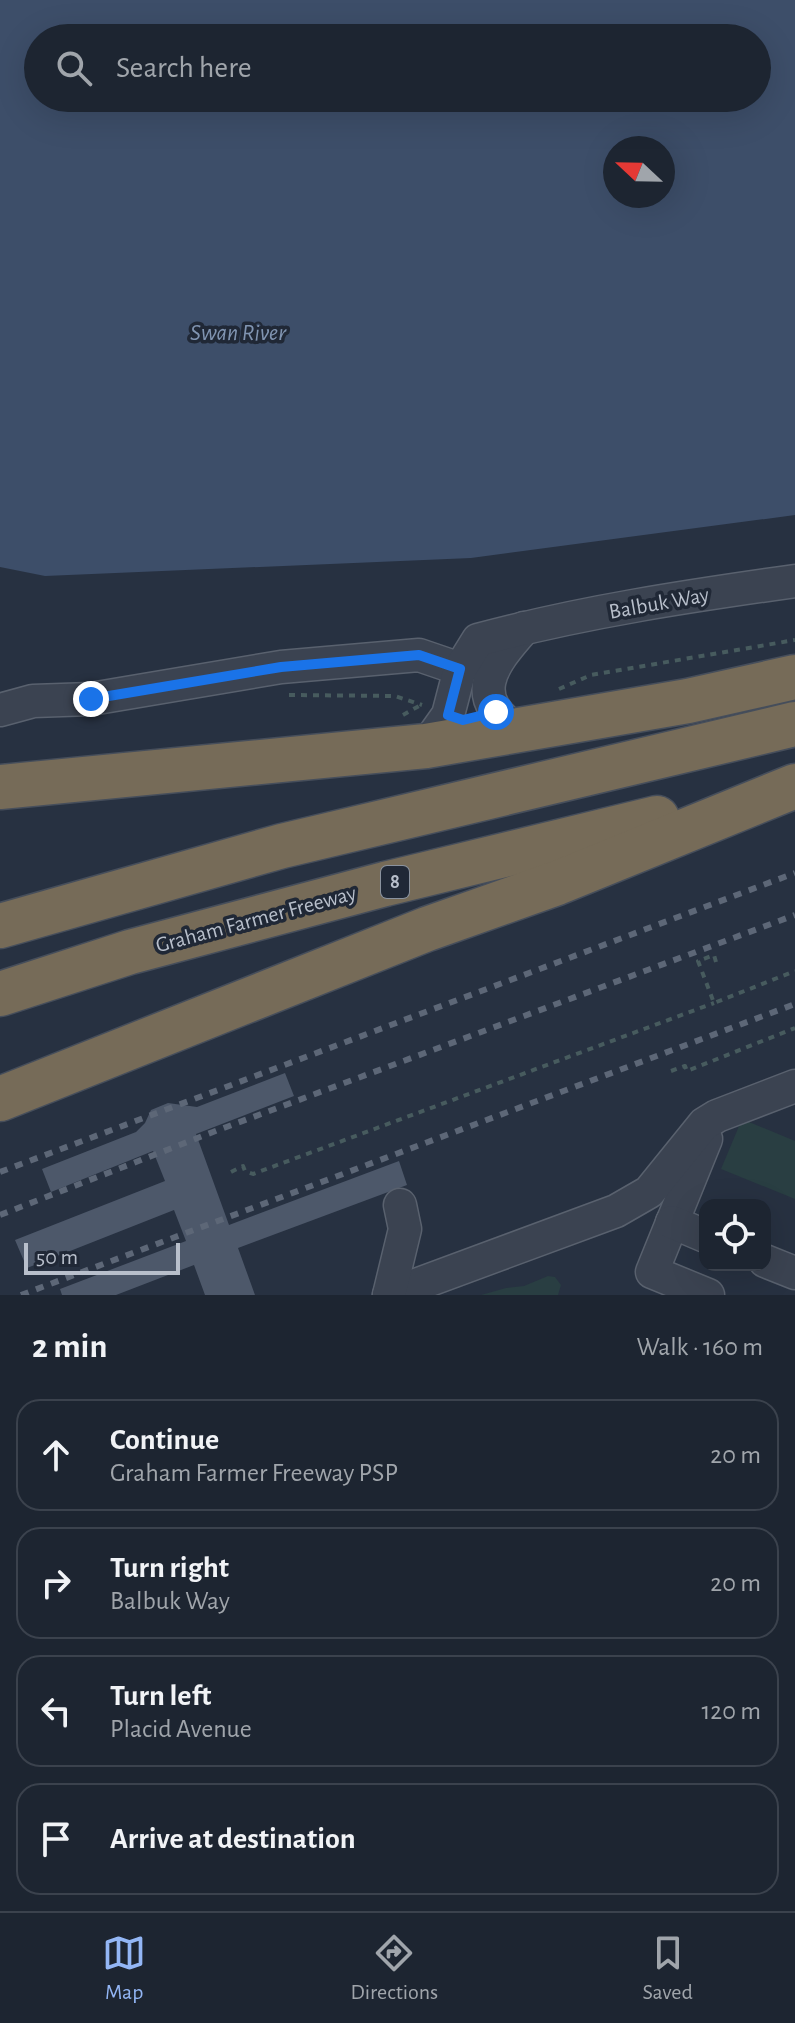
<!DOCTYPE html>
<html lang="en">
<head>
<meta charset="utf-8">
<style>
  :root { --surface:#1d2531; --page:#2a313d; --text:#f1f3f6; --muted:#a0a5ab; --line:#3b424d; --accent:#93b6f5 }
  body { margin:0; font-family:"Alegreya Sans",sans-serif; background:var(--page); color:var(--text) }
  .controls { position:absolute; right:24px; bottom:24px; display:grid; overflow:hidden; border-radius:16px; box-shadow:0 8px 32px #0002 }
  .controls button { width:72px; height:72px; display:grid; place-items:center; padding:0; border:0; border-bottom:2px solid var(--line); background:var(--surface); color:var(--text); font:40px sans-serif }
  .compass { position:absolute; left:603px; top:136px; width:72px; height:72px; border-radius:50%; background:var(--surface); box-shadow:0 8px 32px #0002; rotate:292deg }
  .scale { position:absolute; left:24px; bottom:20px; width:156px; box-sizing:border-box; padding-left:8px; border:4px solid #b8bfcb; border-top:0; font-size:22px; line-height:28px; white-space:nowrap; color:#b8bfcb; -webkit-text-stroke:6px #202836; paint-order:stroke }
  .stop { position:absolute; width:24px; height:24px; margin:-18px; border:6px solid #1a73e8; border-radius:50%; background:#fff }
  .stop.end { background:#1a73e8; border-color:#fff; box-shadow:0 2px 8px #0008 }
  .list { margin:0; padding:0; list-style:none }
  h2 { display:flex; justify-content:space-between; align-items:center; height:104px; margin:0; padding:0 32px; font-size:34px }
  h2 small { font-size:26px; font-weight:400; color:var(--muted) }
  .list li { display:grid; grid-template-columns:52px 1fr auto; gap:24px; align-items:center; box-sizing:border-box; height:112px; margin:0 16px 16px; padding:0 16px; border:2px solid var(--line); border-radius:24px }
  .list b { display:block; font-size:30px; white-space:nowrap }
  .list p { margin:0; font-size:26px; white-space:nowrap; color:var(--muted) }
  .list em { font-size:26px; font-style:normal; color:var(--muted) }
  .icon { flex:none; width:44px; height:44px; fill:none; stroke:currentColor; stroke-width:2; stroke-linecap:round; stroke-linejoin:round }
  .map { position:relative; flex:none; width:795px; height:1295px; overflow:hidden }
  .search { position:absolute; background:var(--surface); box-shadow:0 8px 32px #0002; left:24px; right:24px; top:24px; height:88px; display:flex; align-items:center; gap:20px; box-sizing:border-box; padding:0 28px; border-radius:44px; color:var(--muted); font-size:30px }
  .sheet { height:616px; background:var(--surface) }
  nav { display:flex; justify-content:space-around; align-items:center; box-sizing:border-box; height:112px; border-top:2px solid var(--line); background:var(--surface); font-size:22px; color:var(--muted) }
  nav a { display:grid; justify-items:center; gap:4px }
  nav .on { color:var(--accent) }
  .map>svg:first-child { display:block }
  .green { fill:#293e42 }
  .water { fill:#3d4e69; fill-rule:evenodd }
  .building { fill:#4d586a }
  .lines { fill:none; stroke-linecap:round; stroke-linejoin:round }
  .minor-casing { stroke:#59616e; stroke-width:35 }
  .highway-casing { stroke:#464e5b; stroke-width:47 }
  .path { stroke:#475b5e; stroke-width:4; stroke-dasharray:6 6; stroke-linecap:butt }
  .minor { stroke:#3b4351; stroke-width:32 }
  .highway { stroke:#766b58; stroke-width:44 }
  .rail { stroke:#5d6777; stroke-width:6; stroke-dasharray:8 8; stroke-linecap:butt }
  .route { stroke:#1a73e8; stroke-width:10 }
  .labels { text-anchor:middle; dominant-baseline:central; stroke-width:7; stroke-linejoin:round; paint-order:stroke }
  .shield { fill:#202836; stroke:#8a929e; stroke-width:2 }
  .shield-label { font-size:20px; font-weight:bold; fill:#b8bfcb }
  .street-label { font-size:22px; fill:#b8bfcb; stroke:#202836 }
  .water-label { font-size:24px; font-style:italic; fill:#8094b1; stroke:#202836 }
</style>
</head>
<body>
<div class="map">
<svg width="795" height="1295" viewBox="0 0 795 1295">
  <rect width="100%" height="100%" fill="#273141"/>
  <g class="green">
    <polygon points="742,1119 795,1141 795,1199 721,1169"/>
    <polygon points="548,1276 555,1277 561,1285 558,1295 481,1295 506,1288 524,1286"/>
  </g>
  <path class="water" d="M0,0H795V515L471,558L45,576L0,567ZM38,38H757V98H38ZM615,148H663V196H615Z"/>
  <polygon class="building" points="285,1073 294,1096 196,1134 229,1225 399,1161 407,1185 238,1248 255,1295 205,1295 194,1265 116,1295 62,1295 60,1289 186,1241 174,1210 27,1268 15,1240 165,1181 153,1151 51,1192 42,1169 136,1132 145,1123 151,1110 168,1103 197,1107"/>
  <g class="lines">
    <g class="minor-casing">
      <g id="minor">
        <polyline points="0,710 33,701 91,699 281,667 419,655 460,669"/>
        <path d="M520,732C466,698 491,665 524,628"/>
        <path d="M426,746L448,715L460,669L478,640C581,612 689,596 795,581"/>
        <polyline points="706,1139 652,1272 708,1295"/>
        <polyline points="672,1222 705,1236"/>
        <polyline points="765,1261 795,1273"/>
        <polyline points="389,1295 616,1211 649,1192 704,1124 717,1116 795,1086"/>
        <polyline points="389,1295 405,1229 400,1205"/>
      </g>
    </g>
    <g class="highway-casing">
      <g id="highway">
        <polyline points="0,787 426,746 688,701 795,677"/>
        <polyline points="0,926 282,846 795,724"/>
        <polyline points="0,994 130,952 385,884 657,818"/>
        <polyline points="0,1099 427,929 557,883 795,786"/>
      </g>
    </g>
    <g class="path">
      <polyline points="559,689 591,675 795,640"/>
      <polyline points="289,695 395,696 422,705"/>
      <polyline points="403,715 419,706"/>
      <polyline points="716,962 714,955 698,961 714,1003 795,971"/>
      <polyline points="671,1071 685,1066 687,1071 795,1028"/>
      <polyline points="231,1172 243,1166 245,1171 253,1174 714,1003"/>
    </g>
    <use href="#minor" class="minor"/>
    <use href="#highway" class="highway"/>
    <g class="rail">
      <polyline points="0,1172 795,873"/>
      <polyline points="0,1215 213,1132 795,915"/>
      <polyline points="21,1295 795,1004"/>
    </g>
  </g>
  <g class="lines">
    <polyline class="route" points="91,699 281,667 419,655 460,669 448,715 463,720 496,712"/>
  </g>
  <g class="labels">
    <rect class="shield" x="381" y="866" width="28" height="32" rx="6"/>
    <g class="shield-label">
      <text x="395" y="882">8</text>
    </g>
    <g class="street-label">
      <text transform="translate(659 603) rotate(-10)">Balbuk Way</text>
      <text transform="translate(256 919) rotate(-15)">Graham Farmer Freeway</text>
    </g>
    <g class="water-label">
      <text x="238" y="333">Swan River</text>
    </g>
  </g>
</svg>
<div class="controls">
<button><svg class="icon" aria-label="locate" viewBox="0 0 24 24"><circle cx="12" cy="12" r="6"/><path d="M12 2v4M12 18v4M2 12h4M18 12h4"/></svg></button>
</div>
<svg class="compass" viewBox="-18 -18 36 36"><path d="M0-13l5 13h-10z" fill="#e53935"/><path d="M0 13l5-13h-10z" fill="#a0a5ab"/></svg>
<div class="scale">50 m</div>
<div class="stop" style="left:496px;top:712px"></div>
<div class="stop end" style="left:91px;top:699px"></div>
<div class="search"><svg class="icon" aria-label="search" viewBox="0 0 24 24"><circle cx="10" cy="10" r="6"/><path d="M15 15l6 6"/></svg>Search here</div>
</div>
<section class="sheet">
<h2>2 min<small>Walk · 160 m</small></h2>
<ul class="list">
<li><svg class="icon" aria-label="ahead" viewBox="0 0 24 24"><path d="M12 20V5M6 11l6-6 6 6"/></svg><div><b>Continue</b><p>Graham Farmer Freeway PSP</p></div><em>20 m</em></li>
<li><svg class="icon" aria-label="right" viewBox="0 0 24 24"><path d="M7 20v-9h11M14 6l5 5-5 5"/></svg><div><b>Turn right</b><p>Balbuk Way</p></div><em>20 m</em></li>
<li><svg class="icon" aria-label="left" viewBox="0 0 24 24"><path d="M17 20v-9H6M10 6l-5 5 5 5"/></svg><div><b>Turn left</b><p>Placid Avenue</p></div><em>120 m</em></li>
<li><svg class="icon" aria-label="arrive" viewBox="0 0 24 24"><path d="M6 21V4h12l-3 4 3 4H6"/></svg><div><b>Arrive at destination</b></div></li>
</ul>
</section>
<nav>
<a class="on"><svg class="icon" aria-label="map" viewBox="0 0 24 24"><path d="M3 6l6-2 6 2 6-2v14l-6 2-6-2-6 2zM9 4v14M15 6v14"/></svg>Map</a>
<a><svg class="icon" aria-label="directions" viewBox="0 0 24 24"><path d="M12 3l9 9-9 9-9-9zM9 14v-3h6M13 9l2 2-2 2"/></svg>Directions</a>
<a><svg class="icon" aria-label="saved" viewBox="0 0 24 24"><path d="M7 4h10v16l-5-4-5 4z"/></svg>Saved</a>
</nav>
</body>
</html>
